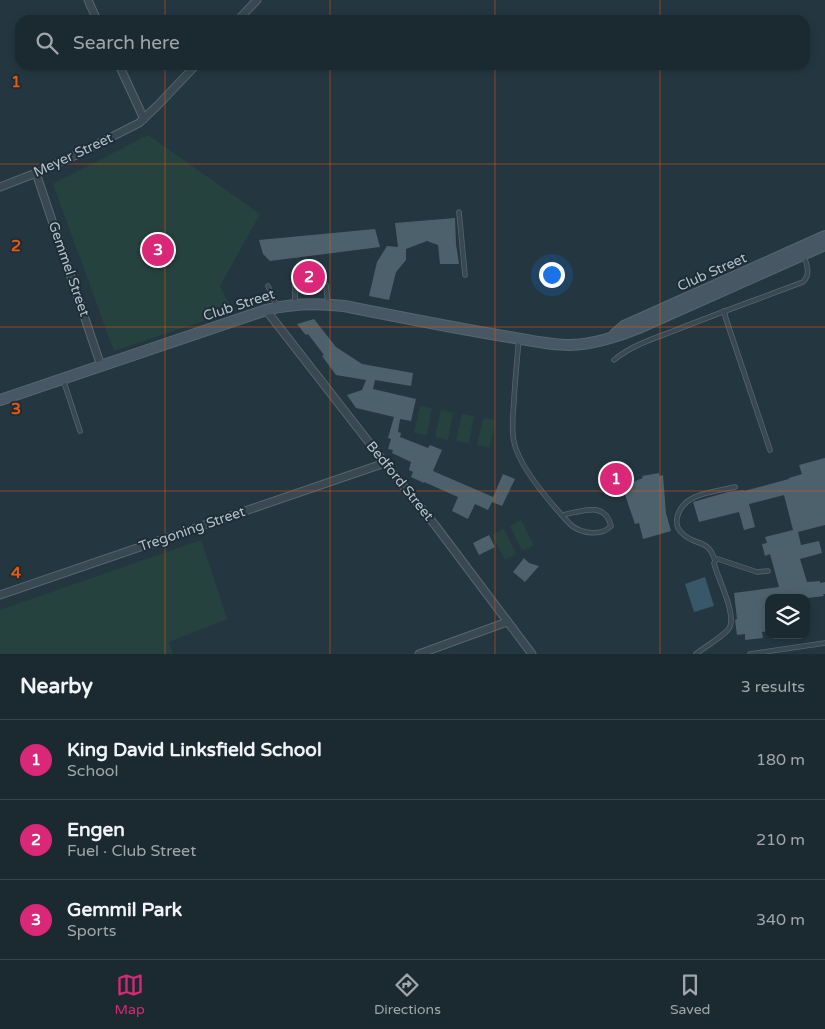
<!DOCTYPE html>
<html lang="en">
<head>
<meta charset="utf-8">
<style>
  :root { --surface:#1b2931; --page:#243139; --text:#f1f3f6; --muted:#a0a6ab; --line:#39454d; --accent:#db2777 }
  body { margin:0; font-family:"Varela Round",sans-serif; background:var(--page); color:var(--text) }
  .controls { position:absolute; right:15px; bottom:15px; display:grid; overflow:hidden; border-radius:10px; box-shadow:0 2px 8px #0003 }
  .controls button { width:45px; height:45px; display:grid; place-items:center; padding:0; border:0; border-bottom:1px solid var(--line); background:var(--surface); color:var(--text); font:25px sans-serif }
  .you { position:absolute; left:551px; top:274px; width:18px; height:18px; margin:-12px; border:4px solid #fff; border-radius:50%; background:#1a73e8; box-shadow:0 0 0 8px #1a73e833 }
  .badge { display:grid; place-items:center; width:32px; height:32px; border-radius:50%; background:var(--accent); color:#fff; font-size:16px; font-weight:700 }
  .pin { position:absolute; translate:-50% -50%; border:2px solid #fff; box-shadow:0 1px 5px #0006 }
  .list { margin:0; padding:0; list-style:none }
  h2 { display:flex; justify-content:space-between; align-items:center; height:65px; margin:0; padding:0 20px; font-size:21px }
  h2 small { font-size:16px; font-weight:400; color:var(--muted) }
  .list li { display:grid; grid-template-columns:32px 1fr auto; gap:15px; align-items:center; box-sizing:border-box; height:80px; padding:0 20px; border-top:1px solid var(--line) }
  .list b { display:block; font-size:19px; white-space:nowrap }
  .list p { margin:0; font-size:16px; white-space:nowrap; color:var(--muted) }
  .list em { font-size:16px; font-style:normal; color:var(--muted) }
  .icon { flex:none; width:28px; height:28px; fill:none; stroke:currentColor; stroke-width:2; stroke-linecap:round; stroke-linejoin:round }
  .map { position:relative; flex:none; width:825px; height:654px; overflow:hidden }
  .search { position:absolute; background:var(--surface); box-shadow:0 2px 8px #0003; left:15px; right:15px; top:15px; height:55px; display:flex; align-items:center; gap:12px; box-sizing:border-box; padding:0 18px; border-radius:15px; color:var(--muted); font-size:19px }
  .sheet { height:305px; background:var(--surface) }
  nav { display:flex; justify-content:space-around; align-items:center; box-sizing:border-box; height:70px; border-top:1px solid var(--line); background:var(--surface); font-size:14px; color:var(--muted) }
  nav a { display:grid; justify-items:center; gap:2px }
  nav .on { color:var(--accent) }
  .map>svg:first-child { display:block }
  .green { fill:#26423f }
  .water { fill:#385769 }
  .building { fill:#4d616c }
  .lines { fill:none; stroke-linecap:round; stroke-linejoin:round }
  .service-casing { stroke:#57666e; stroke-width:5.5 }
  .minor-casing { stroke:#57666e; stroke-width:9 }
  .secondary-casing { stroke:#57666e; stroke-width:12 }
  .service { stroke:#394851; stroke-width:4 }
  .minor { stroke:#394851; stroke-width:7 }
  .secondary { stroke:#475864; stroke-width:10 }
  .grid { fill:none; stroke:#e8590c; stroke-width:1; stroke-opacity:0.55 }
  .labels { text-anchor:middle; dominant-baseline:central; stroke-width:4; stroke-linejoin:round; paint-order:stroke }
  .street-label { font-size:14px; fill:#b5c3cb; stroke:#1e2d36 }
  .grid-label { font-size:16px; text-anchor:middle; font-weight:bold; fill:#e8590c; stroke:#1e2d36; stroke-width:4; stroke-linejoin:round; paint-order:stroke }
</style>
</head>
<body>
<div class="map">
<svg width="825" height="654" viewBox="0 0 825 654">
  <rect width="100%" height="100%" fill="#243741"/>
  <g class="green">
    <polygon points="148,135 260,214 220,286 233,311 114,351 53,184"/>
    <polygon points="420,406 432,408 427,435 414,433"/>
    <polygon points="441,410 453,413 448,440 435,437"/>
    <polygon points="462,414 474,416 469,443 456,441"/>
    <polygon points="483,418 495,420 490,448 477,445"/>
    <polygon points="521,520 534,545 522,551 510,526"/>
    <polygon points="504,529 516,554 505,560 492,535"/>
    <polygon points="201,540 227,619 169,642 173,654 0,654 0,610"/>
  </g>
  <polygon class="water" points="705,577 714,606 694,612 685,584"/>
  <g class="building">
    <polygon points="455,218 456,244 459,264 440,264 438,245 427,241 406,249 406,260 396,272 389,300 369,296 377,262 387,246 398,247 395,223"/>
    <polygon points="375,229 380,247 270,261 263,254 259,240"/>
    <polygon points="314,319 336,347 362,364 413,373 411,386 375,380 373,389 416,399 411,421 400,419 398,432 401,433 400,437 428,448 430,445 442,450 433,471 493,497 503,474 515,479 502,506 492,502 488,510 475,504 468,519 452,511 458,497 424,482 424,483 411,477 413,472 409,470 411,462 392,453 393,450 388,449 391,439 388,438 394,417 356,408 347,395 362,390 366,380 336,375 322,356 324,355 308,334 306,335 304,333 297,324"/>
    <polygon points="825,458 825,525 798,532 801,545 819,541 822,553 800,559 807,582 820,581 820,583 825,582 825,594 823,594 824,596 808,598 769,598 769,631 762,632 763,638 745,640 745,634 737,635 735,620 737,619 734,593 779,587 770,554 765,556 762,544 767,543 765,537 793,530 784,495 749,504 755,527 744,530 739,512 699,522 693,502 728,492 743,490 744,491 789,479 789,478 802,474 799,465"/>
    <polygon points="659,473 659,476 663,475 666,513 671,531 643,539 639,523 635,524 622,486 643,478 642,476"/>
    <polygon points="489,535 495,547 479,555 473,543"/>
    <polygon points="524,558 529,563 539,566 525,582 513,572"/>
  </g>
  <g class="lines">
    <g class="service-casing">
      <g id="service">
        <polyline points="459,212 465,275"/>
        <polyline points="295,279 295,304"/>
        <polyline points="326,285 328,304"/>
        <polyline points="268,286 277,307"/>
        <polyline points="724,311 726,319 770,450"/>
        <path d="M519,339C517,360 515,380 514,400C513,414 511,429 514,442C519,465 544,495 559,512C563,517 568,522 572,526C583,534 602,536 611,526C605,500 581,512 562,515"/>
        <path d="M614,360C632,345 655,338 676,330C718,313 761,298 803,282C811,274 807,266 804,256"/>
        <polyline points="63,379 80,431"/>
        <path d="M715,561C709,539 697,546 684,535C678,530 676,526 677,518C682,493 714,492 735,487"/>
        <path d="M696,654C706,646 719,639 728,630C739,617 717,578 714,563L715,561L718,559L757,572L768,571"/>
        <polyline points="750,654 825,643"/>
      </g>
    </g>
    <g class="minor-casing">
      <g id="minor">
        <polyline points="88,0 97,20"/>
        <polyline points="238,20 257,0"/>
        <polyline points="119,65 144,119"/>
        <polyline points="36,173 101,366"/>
        <polyline points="0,187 36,173 74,156 139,123 158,105 196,65"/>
        <polyline points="266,310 385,463 435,525 532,654"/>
        <polyline points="0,595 385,463"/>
        <polyline points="419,654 507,622"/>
      </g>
    </g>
    <g class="secondary-casing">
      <g id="secondary">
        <polyline points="615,334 624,326 825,236"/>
        <path d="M0,400L266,310C293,303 317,303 344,306C399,317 454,328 509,337C529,340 549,345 569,345C591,345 620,336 639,328L825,245"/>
      </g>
    </g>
    <use href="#service" class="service"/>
    <use href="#minor" class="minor"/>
    <use href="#secondary" class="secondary"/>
  </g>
  <path class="grid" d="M165,0V20M330,0V20M495,0V20M660,0V20M165,65V654M330,65V654M495,65V654M660,65V654M0,164H825M0,327H825M0,491H825"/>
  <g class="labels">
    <g class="street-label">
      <text transform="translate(73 155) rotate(-25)">Meyer Street</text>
      <text transform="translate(69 269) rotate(71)">Gemmel Street</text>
      <text transform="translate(712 272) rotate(-24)">Club Street</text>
      <text transform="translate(239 305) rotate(-18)">Club Street</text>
      <text transform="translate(400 481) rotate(51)">Bedford Street</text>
      <text transform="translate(192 529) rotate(-19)">Tregoning Street</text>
    </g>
  </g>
  <g class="grid-label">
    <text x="16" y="87">1</text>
    <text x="16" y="251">2</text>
    <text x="16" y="414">3</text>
    <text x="16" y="578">4</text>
  </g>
</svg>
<div class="controls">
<button><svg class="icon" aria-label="layers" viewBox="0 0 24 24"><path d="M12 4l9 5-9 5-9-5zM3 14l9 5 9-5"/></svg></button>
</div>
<div class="you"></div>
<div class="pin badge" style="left:616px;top:479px">1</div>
<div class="pin badge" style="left:309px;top:277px">2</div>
<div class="pin badge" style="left:158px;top:250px">3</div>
<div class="search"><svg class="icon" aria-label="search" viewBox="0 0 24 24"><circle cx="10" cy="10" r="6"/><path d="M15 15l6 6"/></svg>Search here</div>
</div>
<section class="sheet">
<h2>Nearby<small>3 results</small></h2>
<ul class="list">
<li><span class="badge">1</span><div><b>King David Linksfield School</b><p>School</p></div><em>180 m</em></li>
<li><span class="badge">2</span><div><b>Engen</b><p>Fuel · Club Street</p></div><em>210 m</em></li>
<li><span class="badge">3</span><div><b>Gemmil Park</b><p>Sports</p></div><em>340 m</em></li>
</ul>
</section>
<nav>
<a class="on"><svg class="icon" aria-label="map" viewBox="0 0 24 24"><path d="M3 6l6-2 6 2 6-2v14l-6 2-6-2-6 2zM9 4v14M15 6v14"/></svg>Map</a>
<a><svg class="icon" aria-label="directions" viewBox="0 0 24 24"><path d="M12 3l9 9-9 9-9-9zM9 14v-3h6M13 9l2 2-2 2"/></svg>Directions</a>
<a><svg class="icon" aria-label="saved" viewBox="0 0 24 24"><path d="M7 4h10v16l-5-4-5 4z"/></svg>Saved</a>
</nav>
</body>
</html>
